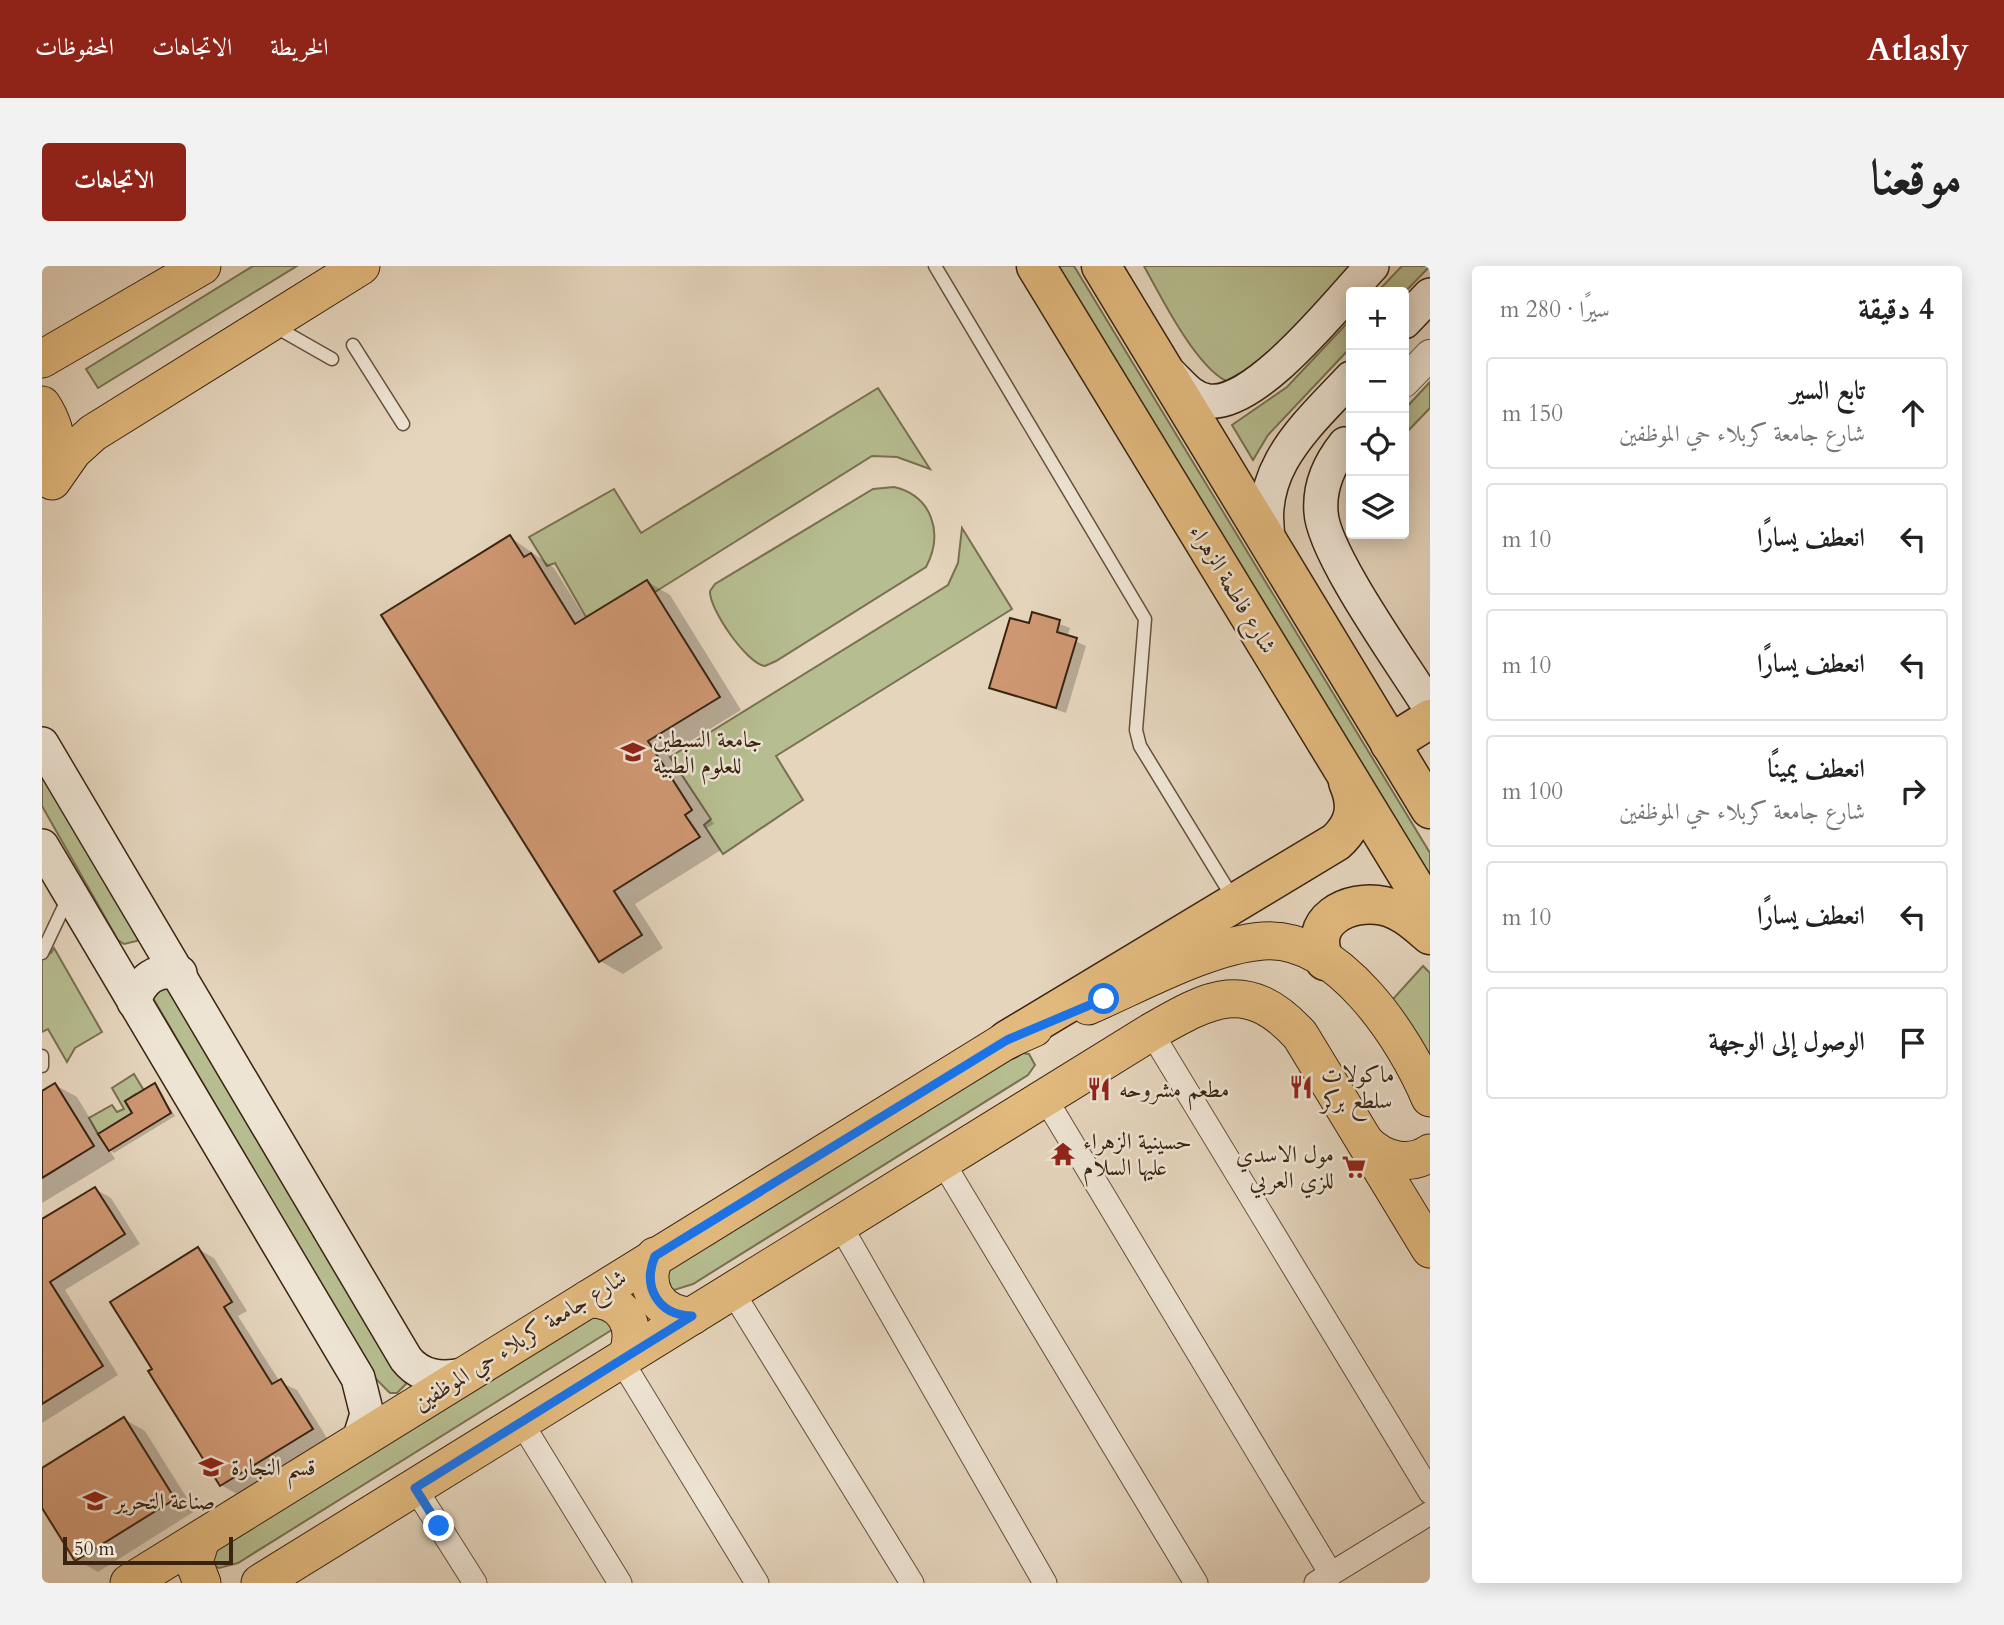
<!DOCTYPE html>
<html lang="ar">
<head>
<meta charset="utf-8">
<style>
  :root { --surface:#fff; --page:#f2f2f2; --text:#222; --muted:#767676; --line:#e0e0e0; --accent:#8f2418 }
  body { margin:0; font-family:Cardo,Amiri,serif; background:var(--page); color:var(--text); direction:rtl }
  .controls { position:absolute; right:21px; top:21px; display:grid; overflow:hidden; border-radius:7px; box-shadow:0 4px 18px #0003 }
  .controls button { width:63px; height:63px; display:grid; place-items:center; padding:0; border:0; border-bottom:2px solid var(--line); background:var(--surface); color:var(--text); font:35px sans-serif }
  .scale { position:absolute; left:21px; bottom:18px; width:170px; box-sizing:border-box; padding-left:7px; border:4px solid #3a2411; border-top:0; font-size:19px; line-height:24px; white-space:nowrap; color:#3a2411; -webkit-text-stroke:5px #eee4d4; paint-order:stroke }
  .stop { position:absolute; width:21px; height:21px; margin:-16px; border:5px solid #1a73e8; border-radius:50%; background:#fff }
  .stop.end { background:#1a73e8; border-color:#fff; box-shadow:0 2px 7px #0008 }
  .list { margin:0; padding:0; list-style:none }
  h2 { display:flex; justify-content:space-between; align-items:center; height:91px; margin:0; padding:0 28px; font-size:30px }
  h2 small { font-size:23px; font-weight:400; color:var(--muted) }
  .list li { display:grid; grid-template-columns:46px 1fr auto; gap:21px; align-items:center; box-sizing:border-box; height:112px; margin:0 14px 14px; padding:0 14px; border:2px solid var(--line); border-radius:7px }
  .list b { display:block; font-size:26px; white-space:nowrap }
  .list p { margin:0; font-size:23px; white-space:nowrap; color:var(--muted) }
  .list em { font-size:23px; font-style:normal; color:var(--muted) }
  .icon { flex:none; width:38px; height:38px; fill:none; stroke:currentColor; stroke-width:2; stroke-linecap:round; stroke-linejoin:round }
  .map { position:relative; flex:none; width:1388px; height:1317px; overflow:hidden; direction:ltr; border-radius:7px }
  header { display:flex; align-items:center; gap:42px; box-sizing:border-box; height:98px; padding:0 35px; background:var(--accent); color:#fff }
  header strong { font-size:33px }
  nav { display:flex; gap:38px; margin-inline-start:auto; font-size:24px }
  .intro { display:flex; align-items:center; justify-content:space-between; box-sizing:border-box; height:168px; padding:0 42px }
  h1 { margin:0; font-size:49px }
  .button { padding:18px 32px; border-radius:7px; background:var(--accent); color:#fff; font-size:24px; font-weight:700 }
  main { display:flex; gap:42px; padding:0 42px }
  aside { flex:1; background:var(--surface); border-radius:7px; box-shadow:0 4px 18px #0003 }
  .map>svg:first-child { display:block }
  .green { fill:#b6bd90; stroke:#787050; stroke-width:2 }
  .shadow { fill:#0003 }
  .building { fill:#ce9772; stroke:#3a2411; stroke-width:2 }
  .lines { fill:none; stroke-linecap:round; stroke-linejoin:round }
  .service-casing { stroke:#65503c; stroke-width:15 }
  .minor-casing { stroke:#65503c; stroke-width:25 }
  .tertiary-casing { stroke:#65503c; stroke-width:32 }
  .secondary-casing { stroke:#3a2411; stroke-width:36 }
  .primary-casing { stroke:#3a2411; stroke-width:39 }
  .trunk-casing { stroke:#3a2411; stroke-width:41 }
  .service { stroke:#eee4d4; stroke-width:12 }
  .minor { stroke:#eee4d4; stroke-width:23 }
  .tertiary { stroke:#eee4d4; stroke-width:30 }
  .secondary { stroke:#eee4d4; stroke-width:33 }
  .primary { stroke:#e2ba7e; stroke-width:37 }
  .trunk { stroke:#e2ba7e; stroke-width:38 }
  .route { stroke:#1a73e8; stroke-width:9 }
  .labels { text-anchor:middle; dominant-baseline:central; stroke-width:5; stroke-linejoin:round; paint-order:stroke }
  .street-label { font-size:23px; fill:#3a2411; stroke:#eee4d4 }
  .poi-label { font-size:23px; fill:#3a2411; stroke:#eee4d4; text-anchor:start }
</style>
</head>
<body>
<header>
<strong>Atlasly</strong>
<nav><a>الخريطة</a><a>الاتجاهات</a><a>المحفوظات</a></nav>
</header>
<div class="intro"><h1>موقعنا</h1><a class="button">الاتجاهات</a></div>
<main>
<aside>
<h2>4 دقيقة<small>سيرًا · 280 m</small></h2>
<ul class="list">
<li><svg class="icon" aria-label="ahead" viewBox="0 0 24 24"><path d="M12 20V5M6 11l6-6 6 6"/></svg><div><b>تابع السير</b><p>شارع جامعة كربلاء حي الموظفين</p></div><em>150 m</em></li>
<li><svg class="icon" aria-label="left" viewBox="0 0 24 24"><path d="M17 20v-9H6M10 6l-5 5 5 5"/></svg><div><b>انعطف يسارًا</b></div><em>10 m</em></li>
<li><svg class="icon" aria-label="left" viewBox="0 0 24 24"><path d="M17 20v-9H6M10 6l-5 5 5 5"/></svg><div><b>انعطف يسارًا</b></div><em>10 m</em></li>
<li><svg class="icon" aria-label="right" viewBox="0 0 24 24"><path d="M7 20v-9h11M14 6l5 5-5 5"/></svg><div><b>انعطف يمينًا</b><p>شارع جامعة كربلاء حي الموظفين</p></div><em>100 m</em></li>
<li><svg class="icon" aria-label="left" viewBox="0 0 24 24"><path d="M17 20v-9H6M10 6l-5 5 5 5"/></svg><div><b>انعطف يسارًا</b></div><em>10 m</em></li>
<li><svg class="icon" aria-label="arrive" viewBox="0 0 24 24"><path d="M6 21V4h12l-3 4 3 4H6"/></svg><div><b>الوصول إلى الوجهة</b></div></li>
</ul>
</aside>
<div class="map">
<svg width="1388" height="1317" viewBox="0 0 1388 1317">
  <rect width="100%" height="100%" fill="#e5d5bd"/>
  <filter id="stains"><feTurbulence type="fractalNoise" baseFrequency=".00286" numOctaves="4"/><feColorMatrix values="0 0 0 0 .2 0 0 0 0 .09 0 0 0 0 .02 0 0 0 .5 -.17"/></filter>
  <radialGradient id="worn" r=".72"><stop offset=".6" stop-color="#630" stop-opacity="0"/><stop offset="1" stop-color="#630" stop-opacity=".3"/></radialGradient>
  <g class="green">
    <polygon points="211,0 255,0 56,122 44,103"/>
    <polygon points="1012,0 1032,0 1388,587 1388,615"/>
    <path d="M1102,0H1320L1237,87L1184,115C1153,99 1119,31 1102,0Z"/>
    <polygon points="1360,0 1388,0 1362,27 1335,26"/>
    <polygon points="1309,53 1309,81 1226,169 1211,194 1190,159 1245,121"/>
    <polygon points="1388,116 1388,142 1362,169 1362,144"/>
    <polygon points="836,122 888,203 855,191 830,190 613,326 605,314 544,351 513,297 505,300 487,271 572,223 599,267"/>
    <path d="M852,221C890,230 902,267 884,301L734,395L723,400C705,398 667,343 668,325L673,318L831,223Z"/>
    <polygon points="920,262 970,343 734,490 761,534 681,588 662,559 669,553 628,491 906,319 916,297"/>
    <polygon points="0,493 97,671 95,675 82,678 76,674 0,540"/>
    <polygon points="12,682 60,766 33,782 25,796 6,763 0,766 0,690 9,687"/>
    <polygon points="1381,700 1388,707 1388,789 1351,733"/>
    <polygon points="120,714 361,1110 364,1118 355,1127 348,1127 334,1113 111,732"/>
    <polygon points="980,787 987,788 993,799 986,809 651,1018 632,1024 625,1020 622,1014 628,1002"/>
    <polygon points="92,808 110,838 94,828 83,835 90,847 56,868 47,852 70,839 75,846 82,843 70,822"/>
    <polygon points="564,1040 576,1060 196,1297 177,1302 170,1299 168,1286"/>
  </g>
  <g class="shadow">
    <polygon points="468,271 512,302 544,353 606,316 628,329 699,444 627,488 672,558 665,562 679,584 593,638 621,682 581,708 558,695"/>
    <polygon points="991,348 1028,362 1025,371 1044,380 1024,447 949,421 988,360"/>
    <polygon points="13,819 35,831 58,869 93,848 113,819 133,850 72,887 67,883 73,893 0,937 0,827"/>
    <polygon points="53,923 69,932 98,978 23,1024 76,1109 0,1157 0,956"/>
    <polygon points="156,983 172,992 205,1045 196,1050 238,1116 255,1124 285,1172 195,1228 179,1219 112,1103"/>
    <polygon points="82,1153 103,1165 153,1245 56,1306 35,1294 0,1239 0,1204"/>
  </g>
  <g class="building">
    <polygon points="468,269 482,291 489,287 533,358 605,314 678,431 606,475 650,544 643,549 658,571 572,625 600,669 557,696 339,349"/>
    <polygon points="990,346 1018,354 1015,366 1035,372 1014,442 947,422 968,352 987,357"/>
    <polygon points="13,817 52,880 0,912 0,825"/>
    <polygon points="113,817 129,847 67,885 56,868 90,847 83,835"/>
    <polygon points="53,921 83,968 8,1016 61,1100 0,1138 0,953"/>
    <polygon points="156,981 190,1036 182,1041 230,1118 239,1113 271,1163 178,1220 106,1105 110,1103 68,1036"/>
    <polygon points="82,1151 133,1233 33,1295 0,1242 0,1202"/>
  </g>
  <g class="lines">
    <g class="service-casing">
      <g id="service">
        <polyline points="893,0 1103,353 1094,464 1098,480 1191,632"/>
        <polyline points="232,60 290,93"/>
        <polyline points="311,79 361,158"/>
        <polyline points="0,687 26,632"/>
        <polyline points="0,790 0,800"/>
      </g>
    </g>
    <g class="minor-casing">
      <g id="minor">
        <polyline points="1109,766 1388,1226"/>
        <polyline points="1003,832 1289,1308"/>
        <polyline points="900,895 1154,1317"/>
        <polyline points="798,959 1003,1317"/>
        <polyline points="690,1025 870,1317"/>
        <polyline points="579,1094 715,1317"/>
        <polyline points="479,1156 578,1317"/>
        <polyline points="373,1222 433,1317"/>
        <polyline points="1274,1317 1388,1247"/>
      </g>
    </g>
    <g class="tertiary-casing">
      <polyline id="tertiary" points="1362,116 1388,89"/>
    </g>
    <g class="secondary-casing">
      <g id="secondary">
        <polyline points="1362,56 1388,29"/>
        <path d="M1127,107C1139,118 1149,133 1166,135C1214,142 1298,34 1330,0"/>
        <path d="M1303,178C1287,198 1277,220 1279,246C1281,288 1363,401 1388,442"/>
        <path d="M1228,280C1210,206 1263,161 1309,112"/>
        <path d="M0,478L364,1093C379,1112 400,1113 421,1109"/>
        <polyline points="0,580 316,1112 325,1148 317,1174"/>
        <path d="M92,736C99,713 114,702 138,707"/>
      </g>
    </g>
    <g class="primary-casing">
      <g id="primary">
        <polyline points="0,93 160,0"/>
        <path d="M0,139C16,163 18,187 10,214"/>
        <polyline points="10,215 31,185 51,167 319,0"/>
        <path d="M1046,740C1097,718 1167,679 1221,675C1296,669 1363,772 1388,832"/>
        <path d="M1324,877C1341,894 1367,901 1388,887"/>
        <path d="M613,990C599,1021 616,1049 650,1050"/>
        <path d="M546,1033C581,1032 597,1059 585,1090"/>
        <polyline points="159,1273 152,1296 160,1317"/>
        <polyline points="87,1317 965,774 992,762"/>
        <path d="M218,1317L1109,766C1168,732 1205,711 1258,769L1388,983"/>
      </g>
    </g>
    <g class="trunk-casing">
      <g id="trunk">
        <polyline points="994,0 1388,646"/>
        <polyline points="1059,0 1388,543"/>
        <polyline points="1348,478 1388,453"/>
        <path d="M1283,695C1263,655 1307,632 1342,640C1360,644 1374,657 1388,669"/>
        <path d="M965,774L1294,576C1314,558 1316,539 1306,516"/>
      </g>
    </g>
    <use href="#service" class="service"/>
    <use href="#minor" class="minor"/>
    <use href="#tertiary" class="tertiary"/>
    <use href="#secondary" class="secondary"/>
    <use href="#primary" class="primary"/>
    <use href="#trunk" class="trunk"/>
  </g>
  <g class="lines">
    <path class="route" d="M397,1260L373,1222L650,1050C616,1049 600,1021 613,990L965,774L1062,733"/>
  </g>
  <defs>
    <g id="university-bare" transform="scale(1.89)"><path d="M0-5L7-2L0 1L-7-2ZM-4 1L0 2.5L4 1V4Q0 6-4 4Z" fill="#8f2418" stroke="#eee4d4" stroke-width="2.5" paint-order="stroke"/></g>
    <g id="restaurant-bare" transform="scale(1.89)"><path d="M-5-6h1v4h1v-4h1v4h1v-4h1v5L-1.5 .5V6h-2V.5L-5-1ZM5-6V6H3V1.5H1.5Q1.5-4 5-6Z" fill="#8f2418" stroke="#eee4d4" stroke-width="2.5" paint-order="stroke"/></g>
    <g id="temple-bare" transform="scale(1.89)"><path d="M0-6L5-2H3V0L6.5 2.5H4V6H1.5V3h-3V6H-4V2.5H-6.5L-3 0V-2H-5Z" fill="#8f2418" stroke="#eee4d4" stroke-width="2.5" paint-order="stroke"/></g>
    <g id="supermarket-bare" transform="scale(1.89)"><path d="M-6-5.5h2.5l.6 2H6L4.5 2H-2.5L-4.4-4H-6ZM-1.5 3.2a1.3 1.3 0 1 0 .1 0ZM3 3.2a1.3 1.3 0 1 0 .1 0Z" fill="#8f2418" stroke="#eee4d4" stroke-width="2.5" paint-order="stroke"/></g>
    <g id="school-bare" transform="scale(1.89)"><path d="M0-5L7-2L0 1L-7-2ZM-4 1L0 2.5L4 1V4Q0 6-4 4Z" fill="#8f2418" stroke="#eee4d4" stroke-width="2.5" paint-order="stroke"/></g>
  </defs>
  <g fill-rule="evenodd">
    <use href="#university-bare" x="591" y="486"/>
    <use href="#restaurant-bare" x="1259" y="821"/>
    <use href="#restaurant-bare" x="1057" y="823"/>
    <use href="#temple-bare" x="1021" y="888"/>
    <use href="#supermarket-bare" x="1312" y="901"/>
    <use href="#university-bare" x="169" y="1201"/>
    <use href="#school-bare" x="53" y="1235"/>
  </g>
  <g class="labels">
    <g class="street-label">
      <text transform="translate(1191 323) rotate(59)">شارع فاطمة الزهراء</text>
      <text transform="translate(478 1074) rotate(-32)">شارع جامعة كربلاء حي الموظفين</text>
    </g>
    <g class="poi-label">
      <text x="611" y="473">جامعة السبطين<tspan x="611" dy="26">للعلوم الطبية</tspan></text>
      <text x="1279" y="808">ماكولات<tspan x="1279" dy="26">سلطع بركر</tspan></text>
      <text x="1077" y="823">مطعم مشروحه</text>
      <text x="1041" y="875">حسينية الزهراء<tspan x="1041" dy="26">عليها السلام</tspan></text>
      <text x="1292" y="888" text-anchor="end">مول الاسدي<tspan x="1292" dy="26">للزي العربي</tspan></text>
      <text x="189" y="1201">قسم النجارة</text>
      <text x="73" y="1235">صناعة التحرير</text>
    </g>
  </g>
  <rect width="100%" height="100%" filter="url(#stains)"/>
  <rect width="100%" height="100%" fill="url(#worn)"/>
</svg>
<div class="controls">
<button>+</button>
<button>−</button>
<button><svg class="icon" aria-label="locate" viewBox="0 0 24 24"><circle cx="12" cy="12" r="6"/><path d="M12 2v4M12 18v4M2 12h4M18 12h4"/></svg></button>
<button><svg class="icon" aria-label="layers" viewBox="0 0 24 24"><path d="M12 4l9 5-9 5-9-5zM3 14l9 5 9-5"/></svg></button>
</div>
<div class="scale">50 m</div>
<div class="stop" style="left:1062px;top:733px"></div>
<div class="stop end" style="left:397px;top:1260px"></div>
</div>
</main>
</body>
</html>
